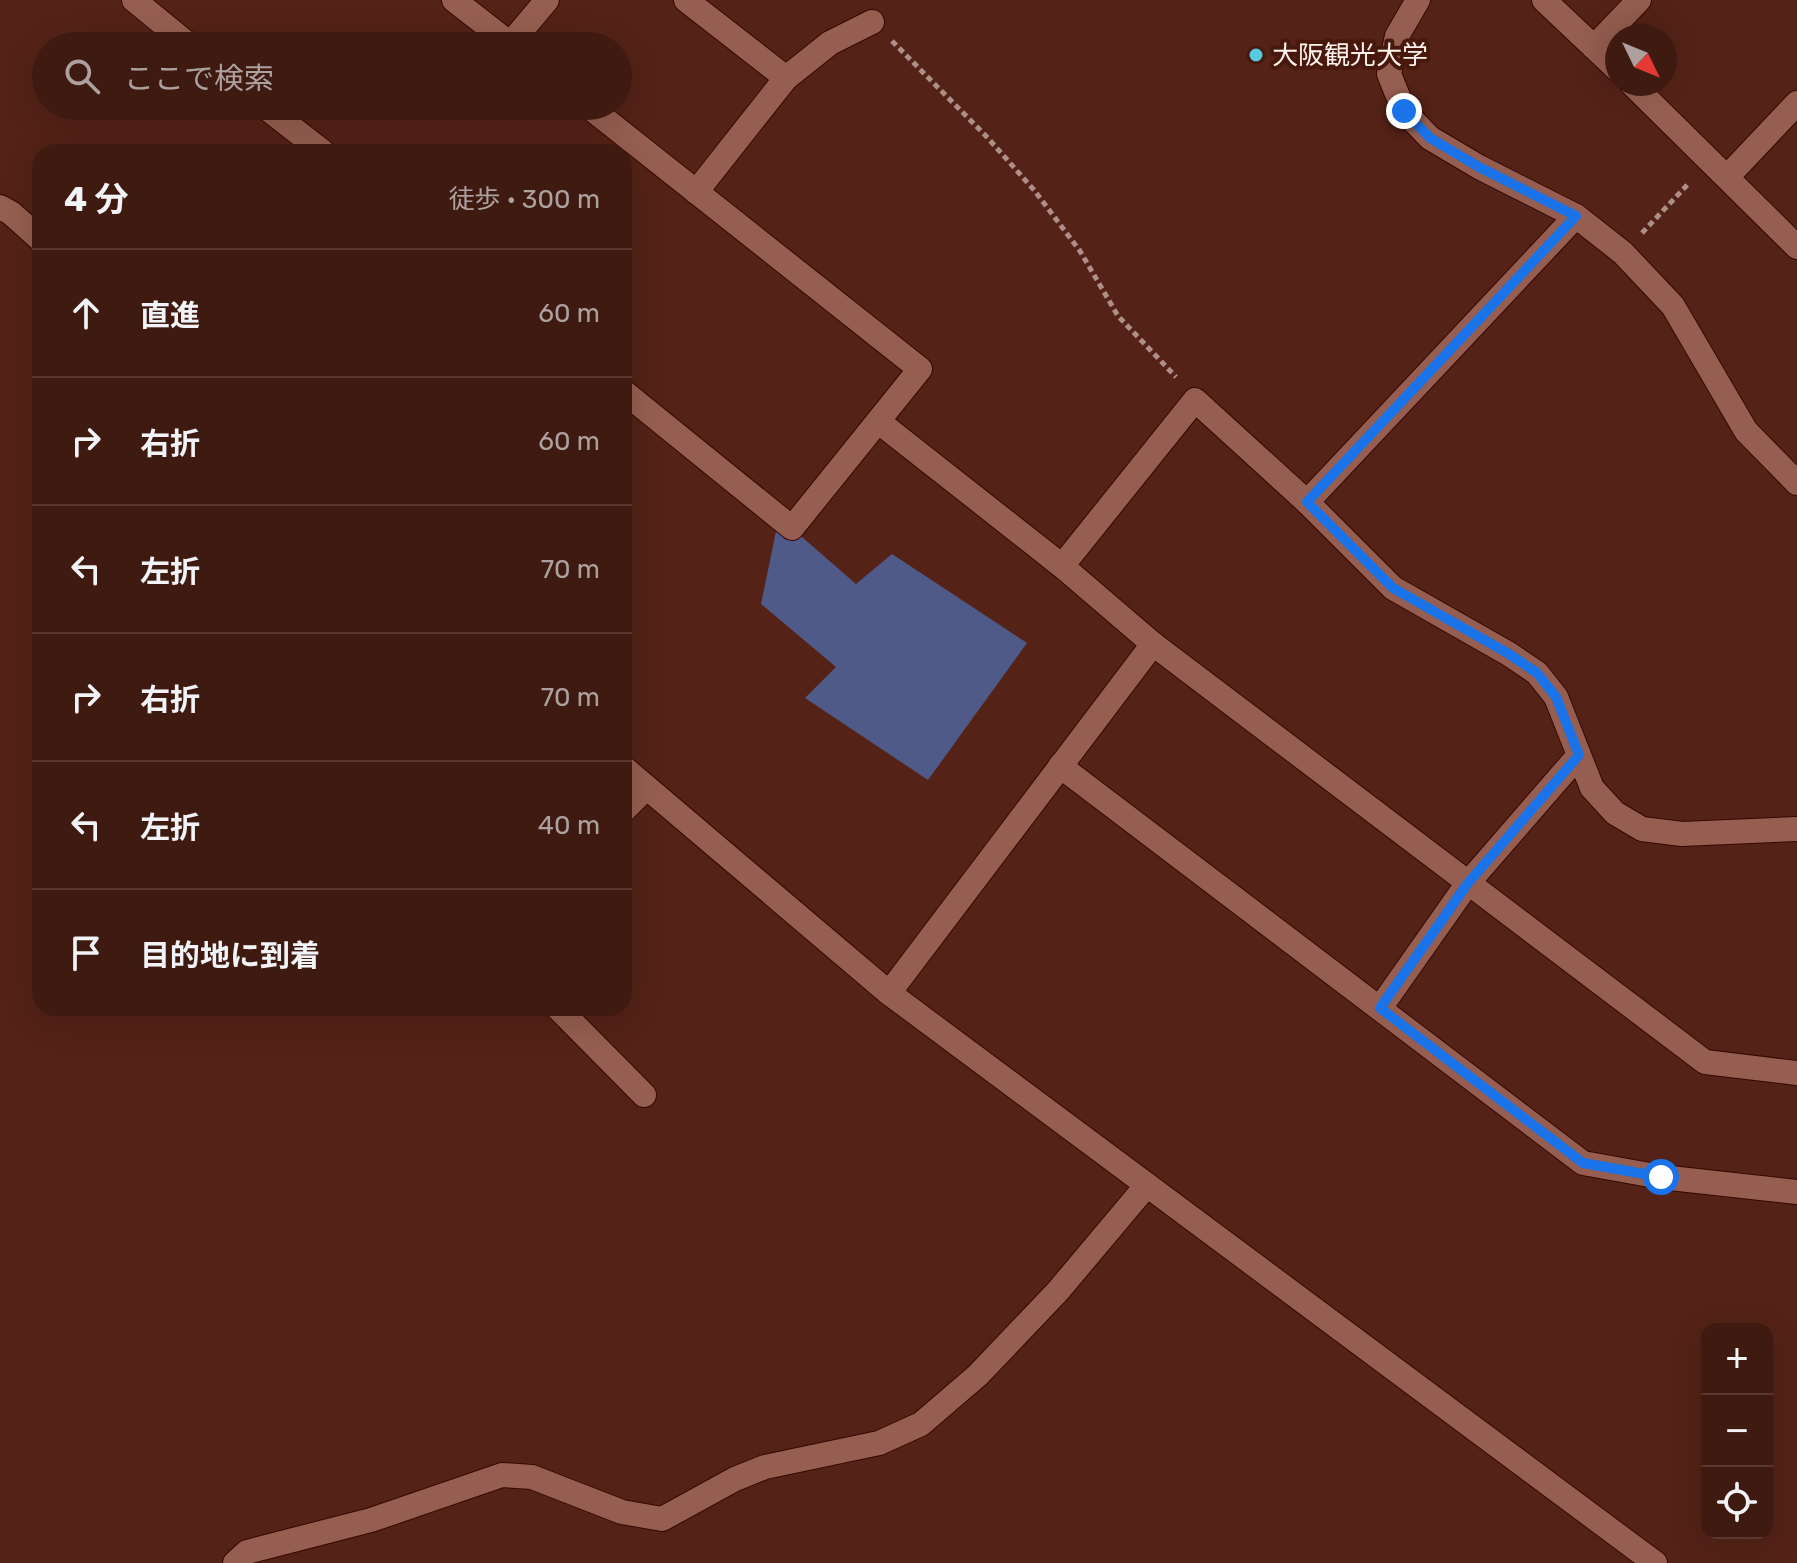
<!DOCTYPE html>
<html lang="ja">
<head>
<meta charset="utf-8">
<style>
  :root { --surface:#3f1a11; --page:#4a271f; --text:#f1f3f6; --muted:#ada19f; --line:#583831 }
  body { margin:0; font-family:Rubik,"Noto Sans JP",sans-serif; background:var(--page); color:var(--text) }
  .controls { position:absolute; right:24px; bottom:24px; display:grid; overflow:hidden; border-radius:16px; box-shadow:0 8px 32px #0002 }
  .controls button { width:72px; height:72px; display:grid; place-items:center; padding:0; border:0; border-bottom:2px solid var(--line); background:var(--surface); color:var(--text); font:40px sans-serif }
  .compass { position:absolute; left:1605px; top:24px; width:72px; height:72px; border-radius:50%; background:var(--surface); box-shadow:0 8px 32px #0002; rotate:133deg }
  .stop { position:absolute; width:24px; height:24px; margin:-18px; border:6px solid #1a73e8; border-radius:50%; background:#fff }
  .stop.end { background:#1a73e8; border-color:#fff; box-shadow:0 2px 8px #0008 }
  .list { margin:0; padding:0; list-style:none }
  h2 { display:flex; justify-content:space-between; align-items:center; height:104px; margin:0; padding:0 32px; font-size:34px }
  h2 small { font-size:26px; font-weight:400; color:var(--muted) }
  .list li { display:grid; grid-template-columns:52px 1fr auto; gap:24px; align-items:center; box-sizing:border-box; height:128px; padding:0 32px; border-top:2px solid var(--line) }
  .list b { display:block; font-size:30px; white-space:nowrap }
  .list em { font-size:26px; font-style:normal; color:var(--muted) }
  .icon { flex:none; width:44px; height:44px; fill:none; stroke:currentColor; stroke-width:2; stroke-linecap:round; stroke-linejoin:round }
  .map { position:relative; flex:none; width:1797px; height:1563px; overflow:hidden }
  .search { position:absolute; background:var(--surface); box-shadow:0 8px 32px #0002; left:32px; top:32px; width:600px; height:88px; display:flex; align-items:center; gap:20px; box-sizing:border-box; padding:0 28px; border-radius:44px; color:var(--muted); font-size:30px }
  .panel { position:absolute; background:var(--surface); box-shadow:0 8px 32px #0002; left:32px; top:144px; width:600px; height:872px; border-radius:24px }
  .map>svg:first-child { display:block }
  .green { fill:#505a88 }
  .lines { fill:none; stroke-linecap:round; stroke-linejoin:round }
  .minor-casing { stroke:#370801; stroke-width:26 }
  .path { stroke:#ae8f88; stroke-width:5; stroke-dasharray:6 4; stroke-linecap:butt }
  .minor { stroke:#955e50; stroke-width:24 }
  .route { stroke:#1a73e8; stroke-width:10 }
  .poi-dot { fill:#57c9e1; stroke:#48180d; stroke-width:3 }
  .labels { text-anchor:middle; dominant-baseline:central; stroke-width:8; stroke-linejoin:round; paint-order:stroke }
  .poi-label { font-size:26px; fill:#fff1ee; stroke:#48180d; text-anchor:start }
</style>
</head>
<body>
<div class="map">
<svg width="1797" height="1563" viewBox="0 0 1797 1563">
  <rect width="100%" height="100%" fill="#542217"/>
  <polygon class="green" points="779,517 856,584 892,554 1027,643 928,780 805,698 836,667 761,604"/>
  <g class="lines">
    <g class="minor-casing">
      <g id="minor">
        <polyline points="134,0 190,46"/>
        <polyline points="454,0 513,46"/>
        <polyline points="686,0 786,78 696,192"/>
        <polyline points="1418,0 1397,36 1389,74 1404,111 1430,138 1479,167 1576,216 1623,253 1673,306 1746,431 1797,483"/>
        <polyline points="1544,0 1617,69"/>
        <polyline points="510,44 547,0"/>
        <polyline points="1594,47 1639,0"/>
        <polyline points="786,78 830,43 872,22"/>
        <polyline points="1632,84 1797,247"/>
        <polyline points="264,106 323,152"/>
        <polyline points="588,106 920,369 792,528 624,392"/>
        <polyline points="1727,177 1797,103"/>
        <polyline points="0,207 11,213 40,239"/>
        <polyline points="879,422 1062,566 1153,644 1705,1062 1797,1073"/>
        <polyline points="1307,502 1576,216"/>
        <polyline points="1062,566 1195,400 1307,502 1393,588 1509,654 1537,673 1556,697 1592,788 1615,813 1642,829 1682,834 1797,829"/>
        <polyline points="1060,766 1583,1163 1661,1177 1797,1192"/>
        <polyline points="624,768 889,993 1655,1563"/>
        <polyline points="624,810 646,788"/>
        <polyline points="889,993 1153,644"/>
        <polyline points="558,1008 644,1095"/>
        <polyline points="1380,1008 1468,883 1579,755"/>
        <polyline points="235,1563 247,1552 371,1520 502,1475 532,1477 622,1512 662,1519 735,1479 765,1467 879,1443 921,1424 978,1375 1058,1291 1147,1185"/>
      </g>
    </g>
    <g class="path">
      <polyline points="892,41 986,136 1034,190 1080,251 1118,316 1176,377"/>
      <polyline points="1642,233 1690,182"/>
    </g>
    <use href="#minor" class="minor"/>
  </g>
  <g class="lines">
    <polyline class="route" points="1404,111 1430,138 1479,167 1576,216 1307,502 1393,588 1509,654 1537,673 1556,697 1579,755 1468,883 1380,1008 1583,1163 1661,1177"/>
  </g>
  <circle class="poi-dot" cx="1256" cy="55" r="8"/>
  <g class="labels">
    <g class="poi-label">
      <text x="1272" y="55">大阪観光大学</text>
    </g>
  </g>
</svg>
<div class="controls">
<button>+</button>
<button>−</button>
<button><svg class="icon" aria-label="locate" viewBox="0 0 24 24"><circle cx="12" cy="12" r="6"/><path d="M12 2v4M12 18v4M2 12h4M18 12h4"/></svg></button>
</div>
<svg class="compass" viewBox="-18 -18 36 36"><path d="M0-13l5 13h-10z" fill="#e53935"/><path d="M0 13l5-13h-10z" fill="#ada19f"/></svg>
<div class="stop" style="left:1661px;top:1177px"></div>
<div class="stop end" style="left:1404px;top:111px"></div>
<div class="search"><svg class="icon" aria-label="search" viewBox="0 0 24 24"><circle cx="10" cy="10" r="6"/><path d="M15 15l6 6"/></svg>ここで検索</div>
<section class="panel">
<h2>4 分<small>徒歩 · 300 m</small></h2>
<ul class="list">
<li><svg class="icon" aria-label="ahead" viewBox="0 0 24 24"><path d="M12 20V5M6 11l6-6 6 6"/></svg><div><b>直進</b></div><em>60 m</em></li>
<li><svg class="icon" aria-label="right" viewBox="0 0 24 24"><path d="M7 20v-9h11M14 6l5 5-5 5"/></svg><div><b>右折</b></div><em>60 m</em></li>
<li><svg class="icon" aria-label="left" viewBox="0 0 24 24"><path d="M17 20v-9H6M10 6l-5 5 5 5"/></svg><div><b>左折</b></div><em>70 m</em></li>
<li><svg class="icon" aria-label="right" viewBox="0 0 24 24"><path d="M7 20v-9h11M14 6l5 5-5 5"/></svg><div><b>右折</b></div><em>70 m</em></li>
<li><svg class="icon" aria-label="left" viewBox="0 0 24 24"><path d="M17 20v-9H6M10 6l-5 5 5 5"/></svg><div><b>左折</b></div><em>40 m</em></li>
<li><svg class="icon" aria-label="arrive" viewBox="0 0 24 24"><path d="M6 21V4h12l-3 4 3 4H6"/></svg><div><b>目的地に到着</b></div></li>
</ul>
</section>
</div>
</body>
</html>
